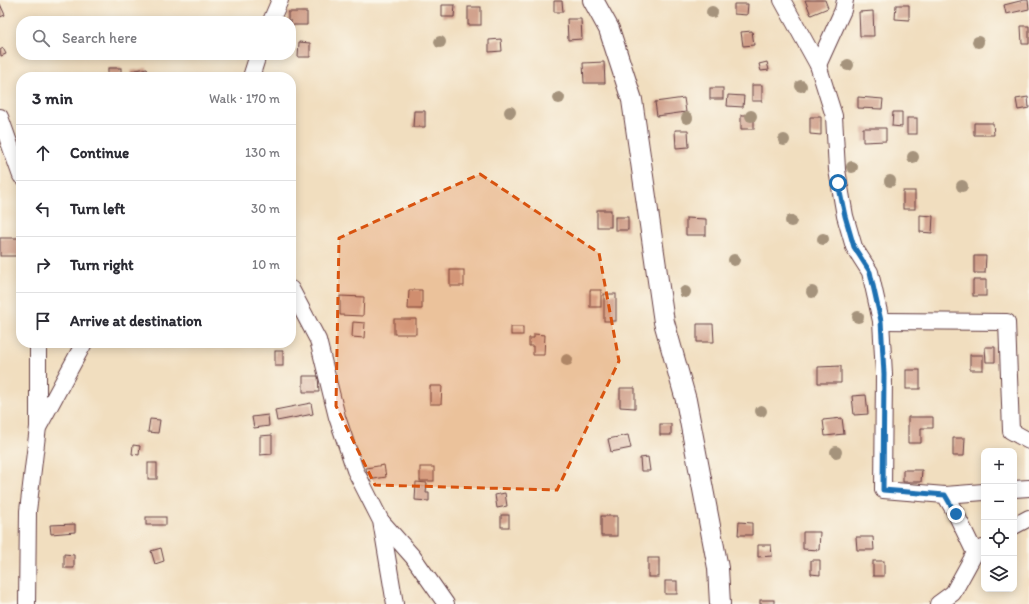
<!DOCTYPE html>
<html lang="en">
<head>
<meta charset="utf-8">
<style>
  :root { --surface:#fff; --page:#f2f2f3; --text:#2b2b33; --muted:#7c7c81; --line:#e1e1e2 }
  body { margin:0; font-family:Itim,sans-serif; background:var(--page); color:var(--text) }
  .controls { position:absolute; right:12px; bottom:12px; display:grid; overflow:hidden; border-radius:8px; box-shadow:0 2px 10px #0003 }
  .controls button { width:36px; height:36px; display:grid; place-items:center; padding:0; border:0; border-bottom:1px solid var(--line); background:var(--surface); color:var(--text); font:20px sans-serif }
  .stop { position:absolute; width:12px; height:12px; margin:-9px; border:3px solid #1f6fb2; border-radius:50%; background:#fff }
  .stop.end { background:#1f6fb2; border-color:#fff; box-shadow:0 1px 4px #0008 }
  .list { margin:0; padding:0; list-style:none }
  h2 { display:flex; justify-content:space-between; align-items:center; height:52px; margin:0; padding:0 16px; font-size:17px }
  h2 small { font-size:13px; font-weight:400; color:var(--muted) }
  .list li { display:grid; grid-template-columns:26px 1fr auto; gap:12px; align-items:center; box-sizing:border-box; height:56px; padding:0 16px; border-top:1px solid var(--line) }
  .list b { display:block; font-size:15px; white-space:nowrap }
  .list em { font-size:13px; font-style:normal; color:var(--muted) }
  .icon { flex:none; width:22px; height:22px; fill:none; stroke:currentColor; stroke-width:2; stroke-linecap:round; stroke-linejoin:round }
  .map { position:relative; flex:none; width:1029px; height:604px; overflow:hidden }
  .search { position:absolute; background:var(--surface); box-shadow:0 2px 10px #0003; left:16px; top:16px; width:280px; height:44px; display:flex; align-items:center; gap:10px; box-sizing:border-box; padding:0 14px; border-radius:16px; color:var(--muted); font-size:15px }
  .panel { position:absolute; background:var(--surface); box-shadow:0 2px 10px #0003; left:16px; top:72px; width:280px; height:276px; border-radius:16px }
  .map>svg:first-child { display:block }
  .building { fill:#cf9d87 }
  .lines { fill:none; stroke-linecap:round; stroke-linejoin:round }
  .minor-casing { stroke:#633c41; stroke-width:18 }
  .tertiary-casing { stroke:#633c41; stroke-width:22 }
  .minor { stroke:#fff; stroke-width:16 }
  .tertiary { stroke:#fff; stroke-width:20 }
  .tree { fill:#a5937c }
  .route { stroke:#1f6fb2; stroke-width:5 }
  .marked { fill:#d8530f; fill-opacity:0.2; stroke:#d8530f; stroke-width:3; stroke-dasharray:8 5; stroke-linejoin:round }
</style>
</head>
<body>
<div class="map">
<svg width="1029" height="604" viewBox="0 0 1029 604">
  <rect width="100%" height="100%" fill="#fbf7ec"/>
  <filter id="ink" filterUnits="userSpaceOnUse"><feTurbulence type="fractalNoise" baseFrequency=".025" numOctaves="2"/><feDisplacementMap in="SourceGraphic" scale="8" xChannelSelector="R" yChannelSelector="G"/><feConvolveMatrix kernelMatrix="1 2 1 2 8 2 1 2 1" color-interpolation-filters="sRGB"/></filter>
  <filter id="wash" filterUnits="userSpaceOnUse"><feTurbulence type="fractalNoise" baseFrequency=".012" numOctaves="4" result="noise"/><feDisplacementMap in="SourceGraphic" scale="16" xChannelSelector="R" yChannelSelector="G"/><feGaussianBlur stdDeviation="0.9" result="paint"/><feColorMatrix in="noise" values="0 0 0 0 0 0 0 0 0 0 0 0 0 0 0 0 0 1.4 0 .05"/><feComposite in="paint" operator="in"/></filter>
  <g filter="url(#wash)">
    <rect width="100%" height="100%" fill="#f1debf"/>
    <g id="blocks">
      <g class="building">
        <polygon points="805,0 825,0 828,8 811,15"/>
        <polygon points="1024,0 1028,0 1029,9 1006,14 1004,5"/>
        <polygon points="554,1 562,1 563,12 554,12"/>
        <polygon points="0,4 5,15 0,17"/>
        <polygon points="734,4 748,4 747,15 734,14"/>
        <polygon points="442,5 455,5 454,17 442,17"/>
        <polygon points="896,5 909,5 909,20 895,19"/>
        <rect x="468" y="7" width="13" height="18"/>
        <polygon points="873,11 874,36 860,36 859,12"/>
        <polygon points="288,12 307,12 307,25 291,25 291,21 288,21"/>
        <polygon points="567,19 581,19 582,39 568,40"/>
        <polygon points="1021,26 1029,26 1029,44 1022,44"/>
        <polygon points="752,31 754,45 743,46 741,32"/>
        <polygon points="501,39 502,51 489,52 489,40"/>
        <polygon points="299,42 310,43 310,57 298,57"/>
        <polygon points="3,48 6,54 1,56 0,50"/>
        <polygon points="604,62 605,83 584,83 583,63"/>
        <polygon points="767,62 769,70 761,71 759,64"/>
        <rect x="108" y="68" width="13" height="7"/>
        <polygon points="147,68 149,77 133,77 131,71"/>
        <rect x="752" y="85" width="10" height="16"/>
        <rect x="710" y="88" width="13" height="11"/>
        <polygon points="728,95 744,96 743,107 727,106"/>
        <polygon points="858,97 883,99 882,109 858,108"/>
        <polygon points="1028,97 1029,108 1018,110 1016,99"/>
        <polygon points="684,98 686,112 657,116 655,102"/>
        <polygon points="414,111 425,111 425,127 413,127"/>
        <polygon points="893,112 902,112 902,127 892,126"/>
        <rect x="741" y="115" width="13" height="14"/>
        <polygon points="810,117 821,117 821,135 810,134"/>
        <rect x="907" y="118" width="10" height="16"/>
        <polygon points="974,123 993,123 994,135 974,135"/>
        <polygon points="863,128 886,128 886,141 863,142"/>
        <polygon points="675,130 688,130 689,147 676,148"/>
        <rect x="903" y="191" width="12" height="18"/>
        <rect x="597" y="210" width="14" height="17"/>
        <polygon points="920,215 933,216 932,233 920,232"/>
        <rect x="615" y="217" width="13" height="13"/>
        <polygon points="686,218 706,219 706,235 686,235"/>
        <rect x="0" y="238" width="21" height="18"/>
        <polygon points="974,256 986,256 985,273 974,273"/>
        <rect x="450" y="270" width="14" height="16"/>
        <rect x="973" y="280" width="13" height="16"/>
        <polygon points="409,290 422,290 422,309 408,309"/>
        <rect x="590" y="290" width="11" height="17"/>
        <rect x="604" y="294" width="12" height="27"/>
        <polygon points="340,296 364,297 363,316 340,315"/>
        <rect x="394" y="319" width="22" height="15"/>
        <polygon points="353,322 365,323 364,338 352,337"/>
        <polygon points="697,324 713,324 714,342 697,342"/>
        <rect x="511" y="327" width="12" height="8"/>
        <polygon points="534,334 545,335 544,355 533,355 533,346 529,346 529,338 534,338"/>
        <polygon points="985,347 995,347 995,362 986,362"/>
        <rect x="275" y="351" width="8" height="15"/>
        <rect x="970" y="355" width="13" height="15"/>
        <polygon points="841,366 841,383 818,383 818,367"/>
        <rect x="906" y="370" width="14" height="19"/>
        <polygon points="303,376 318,376 319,392 303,392"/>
        <polygon points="430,386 442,386 441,404 430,404"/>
        <polygon points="620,388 635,388 635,408 620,407"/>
        <polygon points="866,395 868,414 854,415 852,396"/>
        <polygon points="311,403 313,414 277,421 275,410"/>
        <polygon points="268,415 269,426 254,428 252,417"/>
        <polygon points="908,417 933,417 933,428 921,428 921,443 908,443"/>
        <polygon points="842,418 844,434 825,436 823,420"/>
        <polygon points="150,419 160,420 158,433 148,432"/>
        <rect x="660" y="424" width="11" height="11"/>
        <polygon points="272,435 272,454 260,455 260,436"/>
        <polygon points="628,435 631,448 611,452 608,439"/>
        <polygon points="953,438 965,438 964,456 953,456"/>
        <polygon points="133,445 140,446 139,455 132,454"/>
        <polygon points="648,457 650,471 641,471 640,458"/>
        <rect x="148" y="463" width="9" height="16"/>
        <polygon points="384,465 386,477 368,480 366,468"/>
        <rect x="420" y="467" width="14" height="14"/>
        <polygon points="903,470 922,470 921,482 903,482"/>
        <polygon points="416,482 427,483 426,493 429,493 429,501 415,500"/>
        <polygon points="505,493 507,506 497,508 495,495"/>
        <rect x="501" y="515" width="8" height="12"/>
        <rect x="601" y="516" width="16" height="20"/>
        <rect x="146" y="517" width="20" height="8"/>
        <polygon points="739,522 752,523 752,535 738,535"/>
        <polygon points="75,524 75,532 51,534 50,525"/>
        <polygon points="803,532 820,532 819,550 803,549"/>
        <polygon points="856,537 873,537 874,550 857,550"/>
        <polygon points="758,545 771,545 772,556 758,557"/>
        <polygon points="161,548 164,561 155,564 151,551"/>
        <polygon points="64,554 74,555 74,568 64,568"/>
        <rect x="648" y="558" width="11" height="19"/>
        <polygon points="811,560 820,560 820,575 811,574"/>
        <rect x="873" y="561" width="11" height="15"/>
        <rect x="665" y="581" width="12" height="13"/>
        <rect x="760" y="600" width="14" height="4"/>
      </g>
    </g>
  </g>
  <g filter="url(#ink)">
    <use href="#blocks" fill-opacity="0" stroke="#633c41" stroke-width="1"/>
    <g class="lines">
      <g class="minor-casing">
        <g id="minor">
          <polyline points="782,0 818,65 834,116 837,170 845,216 854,247 870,272 881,321 884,374 883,490 945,495 956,514 975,553"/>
          <polyline points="271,21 280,0"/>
          <polyline points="818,65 843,10 845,0"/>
          <polyline points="251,77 258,55"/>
          <polyline points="0,117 21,176"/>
          <polyline points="291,289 318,340 337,417 355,470 381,521 395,604"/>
          <polyline points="881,321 1007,322 1011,431 1029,441"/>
          <polyline points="39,426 84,343"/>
          <polyline points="1014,489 1029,488"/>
          <polyline points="945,495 984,492"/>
          <polyline points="382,522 413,557 446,604"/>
          <polyline points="1014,526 1029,518"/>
          <polyline points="27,604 28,511 38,427 38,343"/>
          <polyline points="938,604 953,593 975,553 983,548"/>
        </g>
      </g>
      <g class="tertiary-casing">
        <polyline id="tertiary" points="593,0 609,29 632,100 664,322 686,400 718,568 720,604"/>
      </g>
      <use href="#minor" class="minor"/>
      <use href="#tertiary" class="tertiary"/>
    </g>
    <g class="tree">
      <circle cx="712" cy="12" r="6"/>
      <circle cx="440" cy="42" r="6"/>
      <circle cx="978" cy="42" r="6"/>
      <circle cx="848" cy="65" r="6"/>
      <circle cx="801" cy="86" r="6"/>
      <circle cx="559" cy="98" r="6"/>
      <circle cx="510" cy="112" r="6"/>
      <circle cx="751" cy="116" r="6"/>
      <circle cx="687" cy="118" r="6"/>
      <circle cx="784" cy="140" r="6"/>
      <circle cx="913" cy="157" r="6"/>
      <circle cx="852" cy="167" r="6"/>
      <circle cx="890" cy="181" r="6"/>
      <circle cx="962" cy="186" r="6"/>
      <circle cx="791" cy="221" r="6"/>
      <circle cx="823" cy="239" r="6"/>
      <circle cx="734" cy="260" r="6"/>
      <circle cx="685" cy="292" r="6"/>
      <circle cx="812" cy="292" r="6"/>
      <circle cx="858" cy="317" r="6"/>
      <circle cx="567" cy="360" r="6"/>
      <circle cx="761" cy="411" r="6"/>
      <circle cx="836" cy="452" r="6"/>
    </g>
  </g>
  <g class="lines" filter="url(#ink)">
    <polyline class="route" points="838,183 845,216 854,247 870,272 881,321 884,374 883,490 945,495 956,514"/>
  </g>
  <path class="marked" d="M480,174L599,253L619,361L557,490L375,485L336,406L339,238Z"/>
</svg>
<div class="controls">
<button>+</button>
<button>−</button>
<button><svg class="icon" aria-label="locate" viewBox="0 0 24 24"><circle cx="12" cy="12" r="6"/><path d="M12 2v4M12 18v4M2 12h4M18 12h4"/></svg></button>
<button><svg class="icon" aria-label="layers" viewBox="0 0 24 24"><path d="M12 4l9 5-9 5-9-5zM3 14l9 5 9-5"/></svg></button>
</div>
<div class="stop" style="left:838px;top:183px"></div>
<div class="stop end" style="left:956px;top:514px"></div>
<div class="search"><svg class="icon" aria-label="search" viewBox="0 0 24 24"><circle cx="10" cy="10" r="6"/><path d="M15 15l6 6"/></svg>Search here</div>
<section class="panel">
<h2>3 min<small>Walk · 170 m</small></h2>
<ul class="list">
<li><svg class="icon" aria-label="ahead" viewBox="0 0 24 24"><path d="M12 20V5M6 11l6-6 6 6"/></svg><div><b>Continue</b></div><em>130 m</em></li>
<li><svg class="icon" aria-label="left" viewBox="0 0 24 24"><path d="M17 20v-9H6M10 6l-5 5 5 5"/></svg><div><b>Turn left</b></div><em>30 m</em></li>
<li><svg class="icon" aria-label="right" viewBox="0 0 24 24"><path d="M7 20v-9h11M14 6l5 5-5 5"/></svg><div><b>Turn right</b></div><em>10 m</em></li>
<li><svg class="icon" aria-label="arrive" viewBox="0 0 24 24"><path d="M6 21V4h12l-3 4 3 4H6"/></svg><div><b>Arrive at destination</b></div></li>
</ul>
</section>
</div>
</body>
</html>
